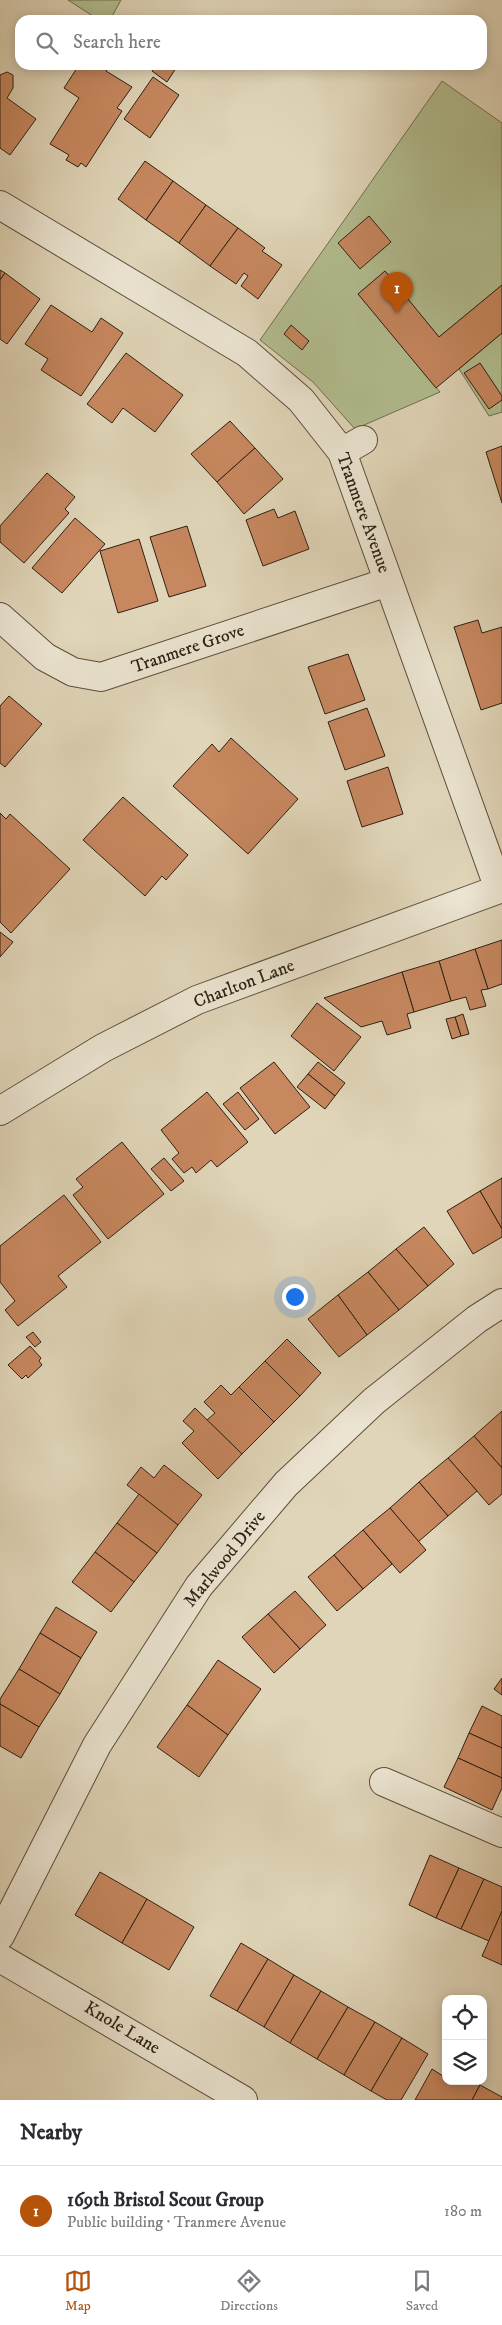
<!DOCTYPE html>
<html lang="en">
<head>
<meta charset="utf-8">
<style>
  :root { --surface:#fff; --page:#f7f7f7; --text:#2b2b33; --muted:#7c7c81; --line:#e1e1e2; --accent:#b45309 }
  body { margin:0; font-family:"IM FELL DW Pica",serif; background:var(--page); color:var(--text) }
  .controls { position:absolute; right:15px; bottom:15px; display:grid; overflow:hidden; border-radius:10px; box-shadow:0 2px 12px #0003 }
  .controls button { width:45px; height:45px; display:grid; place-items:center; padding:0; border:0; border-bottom:1px solid var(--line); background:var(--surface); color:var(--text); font:25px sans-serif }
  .you { position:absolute; left:294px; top:1296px; width:18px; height:18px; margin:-12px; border:4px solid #fff; border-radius:50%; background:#1a73e8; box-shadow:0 0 0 8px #1a73e833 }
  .badge { display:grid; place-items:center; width:32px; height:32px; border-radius:50%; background:var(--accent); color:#fff; font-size:16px; font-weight:700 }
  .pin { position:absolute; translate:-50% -41px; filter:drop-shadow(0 1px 2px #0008) }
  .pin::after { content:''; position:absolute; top:26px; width:18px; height:15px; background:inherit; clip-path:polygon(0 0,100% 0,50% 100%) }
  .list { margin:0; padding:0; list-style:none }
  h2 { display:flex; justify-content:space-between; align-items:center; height:65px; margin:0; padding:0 20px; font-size:21px }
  h2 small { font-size:16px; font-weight:400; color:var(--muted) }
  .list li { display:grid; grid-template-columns:32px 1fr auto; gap:15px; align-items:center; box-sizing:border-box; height:90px; padding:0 20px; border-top:1px solid var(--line) }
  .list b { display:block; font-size:19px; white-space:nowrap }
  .list p { margin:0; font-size:16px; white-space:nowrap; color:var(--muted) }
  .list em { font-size:16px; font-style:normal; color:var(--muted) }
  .icon { flex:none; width:28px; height:28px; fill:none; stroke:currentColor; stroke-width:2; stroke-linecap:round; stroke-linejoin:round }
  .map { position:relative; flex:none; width:502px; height:2100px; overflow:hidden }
  .search { position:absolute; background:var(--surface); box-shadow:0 2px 12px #0003; left:15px; right:15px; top:15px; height:55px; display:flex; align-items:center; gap:12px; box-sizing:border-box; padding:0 18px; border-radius:15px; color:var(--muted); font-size:19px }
  .sheet { height:155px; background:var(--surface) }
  nav { display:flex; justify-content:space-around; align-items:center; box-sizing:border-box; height:70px; border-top:1px solid var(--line); background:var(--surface); font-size:14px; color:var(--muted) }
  nav a { display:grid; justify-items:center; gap:2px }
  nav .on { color:var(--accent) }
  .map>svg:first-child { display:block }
  .green { fill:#b2bd8f; stroke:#706f51 }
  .building { fill:#c7875f; stroke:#2d2113 }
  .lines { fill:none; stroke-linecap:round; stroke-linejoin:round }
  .minor-casing { stroke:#5a4e3c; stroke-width:30 }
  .minor { stroke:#ebe4d1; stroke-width:28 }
  .labels { text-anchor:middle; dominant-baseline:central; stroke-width:4.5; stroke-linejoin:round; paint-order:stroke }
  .street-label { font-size:18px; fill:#2d2113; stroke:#ebe4d1 }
</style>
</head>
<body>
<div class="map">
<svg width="502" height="2100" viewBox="0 0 502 2100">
  <rect width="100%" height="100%" fill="#e0d5b8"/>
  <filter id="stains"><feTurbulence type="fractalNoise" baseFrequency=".004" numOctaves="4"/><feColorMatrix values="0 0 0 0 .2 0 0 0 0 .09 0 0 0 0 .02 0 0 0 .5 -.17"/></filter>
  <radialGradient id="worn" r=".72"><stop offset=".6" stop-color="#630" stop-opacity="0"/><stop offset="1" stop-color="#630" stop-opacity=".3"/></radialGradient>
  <g class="green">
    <polygon points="68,0 121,0 110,20 99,20"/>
    <polygon points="442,81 502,123 502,285 439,337 385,271 358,294 440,392 355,429 313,382 260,340"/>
    <polygon points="502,333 502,412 489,416 459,369"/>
  </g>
  <g class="building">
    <polygon points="79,65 110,65 106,71 132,87 117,108 122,111 86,167 81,163 78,167 66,160 69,155 50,144 79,98 64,88"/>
    <polygon points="156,65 178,65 167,82 152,71"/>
    <polygon points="7,72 13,75 13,88 7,98 36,119 10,155 0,148 0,75"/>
    <polygon points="153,77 179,95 150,138 124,119"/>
    <polygon points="145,161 173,181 146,220 118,199"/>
    <polygon points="173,181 206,205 179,243 146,220"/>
    <polygon points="206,205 238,228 210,266 179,243"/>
    <polygon points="369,216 391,242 360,269 338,243"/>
    <polygon points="238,228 265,248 262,251 282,265 258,299 241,286 248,276 244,273 236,284 210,266"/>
    <polygon points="0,270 5,273 0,280"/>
    <polygon points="385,271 439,337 502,285 502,333 436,388 358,294"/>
    <polygon points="5,273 40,299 7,344 0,339 0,280"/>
    <polygon points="51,305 92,332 101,318 123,333 81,396 41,370 48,359 25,344"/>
    <polygon points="291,325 309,341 302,350 284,334"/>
    <polygon points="126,353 183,395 155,432 123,408 112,423 87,404"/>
    <polygon points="480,363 502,396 502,400 489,409 464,373"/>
    <polygon points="230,421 255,448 217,482 191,454"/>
    <polygon points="502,446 502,503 486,452"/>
    <polygon points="255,448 283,479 244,514 217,482"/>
    <polygon points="47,473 75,497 65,509 69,513 24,563 0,542 0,526"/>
    <polygon points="274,509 278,518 295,511 309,549 263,566 246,520"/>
    <polygon points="75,518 105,544 62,593 32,568"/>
    <polygon points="187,526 206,586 169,597 150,537"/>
    <polygon points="139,539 158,601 118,613 100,551"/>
    <polygon points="478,620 482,633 502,627 502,703 481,710 454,627"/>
    <polygon points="348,654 365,700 325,714 308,667"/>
    <polygon points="9,696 42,724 5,767 0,763 0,706"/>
    <polygon points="367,708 385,756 345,770 328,722"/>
    <polygon points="231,738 298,799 248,854 173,786 212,744 219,752"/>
    <polygon points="388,767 403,814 362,827 347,781"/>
    <polygon points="123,797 188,855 166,880 162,876 145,896 83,840"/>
    <polygon points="0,813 6,819 10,814 70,869 11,933 0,922"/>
    <polygon points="0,932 13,942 0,957"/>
    <polygon points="502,940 502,984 488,989 475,949"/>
    <polygon points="475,949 488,989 481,990 486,1006 470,1010 466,997 451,1001 439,961"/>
    <polygon points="439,961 451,1001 414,1012 402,972"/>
    <polygon points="402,972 414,1012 407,1014 411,1028 387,1035 382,1021 361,1027 324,998"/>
    <polygon points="317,1003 361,1037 334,1071 291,1036"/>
    <polygon points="463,1014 469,1034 461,1036 455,1017"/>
    <polygon points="455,1017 461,1036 452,1039 446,1019"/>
    <polygon points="274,1062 310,1107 275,1134 240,1088"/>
    <polygon points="318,1062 345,1083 335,1096 308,1074"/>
    <polygon points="308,1074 335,1096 325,1109 297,1087"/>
    <polygon points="207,1092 248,1142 217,1167 211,1160 196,1173 192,1167 184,1173 172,1159 179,1153 161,1130"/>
    <polygon points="238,1092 259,1119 245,1130 223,1104"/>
    <polygon points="122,1142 164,1194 108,1239 73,1195 83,1187 76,1179"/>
    <polygon points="164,1158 184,1181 171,1191 151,1169"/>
    <polygon points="502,1178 502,1229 480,1191"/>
    <polygon points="480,1191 502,1229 502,1237 473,1254 447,1211"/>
    <polygon points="64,1195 101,1242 58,1276 67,1287 18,1326 5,1310 15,1301 0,1282 0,1246"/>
    <polygon points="424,1227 454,1264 428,1286 396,1249"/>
    <polygon points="396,1249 428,1286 399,1310 368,1272"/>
    <polygon points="368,1272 399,1310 367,1335 338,1295"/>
    <polygon points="338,1295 367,1335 339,1357 308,1319"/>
    <polygon points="33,1332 41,1342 35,1347 26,1337"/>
    <polygon points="287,1339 321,1373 300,1396 265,1361"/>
    <polygon points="30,1346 41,1358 39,1361 42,1365 28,1378 26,1375 22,1379 8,1365"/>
    <polygon points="265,1361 300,1396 274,1422 239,1387"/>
    <polygon points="221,1385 231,1395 239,1387 274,1422 242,1454 207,1420 215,1413 204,1402"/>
    <polygon points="195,1408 242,1454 218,1479 182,1443 194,1431 183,1421"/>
    <polygon points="502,1411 502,1468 474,1436"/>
    <polygon points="474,1436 502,1468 502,1494 489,1505 448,1458"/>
    <polygon points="448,1458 477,1491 448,1516 419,1482"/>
    <polygon points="164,1465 202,1495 178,1525 127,1485 141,1467 154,1478"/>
    <polygon points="419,1482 448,1516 418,1542 390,1508"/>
    <polygon points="139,1494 178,1525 157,1553 117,1523"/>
    <polygon points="390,1508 426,1550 400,1573 363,1530"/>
    <polygon points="117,1523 157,1553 134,1582 95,1552"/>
    <polygon points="363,1530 392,1564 363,1589 334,1555"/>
    <polygon points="95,1552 134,1582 111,1612 72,1582"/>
    <polygon points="334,1555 363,1589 337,1611 308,1577"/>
    <polygon points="295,1591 326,1625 300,1649 268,1614"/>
    <polygon points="56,1607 97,1632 81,1658 40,1633"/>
    <polygon points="268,1614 300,1649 274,1673 242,1637"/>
    <polygon points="40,1633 81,1658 60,1694 19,1669"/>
    <polygon points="218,1660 261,1689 228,1735 187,1705"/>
    <polygon points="19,1669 60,1694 39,1727 0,1704 0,1699"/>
    <polygon points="502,1678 502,1695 494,1689"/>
    <polygon points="0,1704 39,1727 21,1758 0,1746"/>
    <polygon points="187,1705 228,1735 199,1777 157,1747"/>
    <polygon points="482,1706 502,1716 502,1748 469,1733"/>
    <polygon points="469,1733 502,1748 502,1778 458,1758"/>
    <polygon points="458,1758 502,1778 502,1788 492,1810 444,1787"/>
    <polygon points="430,1855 459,1868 436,1918 409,1905"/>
    <polygon points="459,1868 484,1879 461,1929 436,1918"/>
    <polygon points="100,1872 147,1899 122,1943 75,1915"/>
    <polygon points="484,1879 502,1887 502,1911 489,1941 461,1929"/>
    <polygon points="147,1899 194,1927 169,1970 122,1943"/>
    <polygon points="502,1911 502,1965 482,1956"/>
    <polygon points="241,1943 268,1959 237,2011 210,1996"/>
    <polygon points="268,1959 294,1975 264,2027 237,2011"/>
    <polygon points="294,1975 321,1991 290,2043 264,2027"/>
    <polygon points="321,1991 348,2007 317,2059 290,2043"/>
    <polygon points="348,2007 375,2022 344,2075 317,2059"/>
    <polygon points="375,2022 402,2038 371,2091 344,2075"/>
    <polygon points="402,2038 428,2054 401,2100 387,2100 371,2091"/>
    <polygon points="432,2069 443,2076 446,2071 446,2081 473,2081 480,2085 472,2100 415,2100"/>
    <polygon points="480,2085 502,2097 502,2100 472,2100"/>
  </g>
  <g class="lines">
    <g class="minor-casing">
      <g id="minor">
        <polyline points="0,205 247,353 301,400 342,452 499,889"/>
        <polyline points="342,452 363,440"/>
        <polyline points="0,617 45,657 73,672 101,677 388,582"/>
        <polyline points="0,1111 103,1048 197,1000 502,888"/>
        <polyline points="384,1782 502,1833"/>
        <polyline points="0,1936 97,1745 199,1586 286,1484 374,1401 477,1319 502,1303"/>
        <polyline points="0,1958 243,2100"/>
      </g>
    </g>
    <use href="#minor" class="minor"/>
  </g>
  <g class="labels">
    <g class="street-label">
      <text transform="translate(363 513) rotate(70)">Tranmere Avenue</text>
      <text transform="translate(188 649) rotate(-19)">Tranmere Grove</text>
      <text transform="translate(244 984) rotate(-21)">Charlton Lane</text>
      <text transform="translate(225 1559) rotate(-51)">Marlwood Drive</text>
      <text transform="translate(122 2028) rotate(31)">Knole Lane</text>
    </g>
  </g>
  <rect width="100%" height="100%" filter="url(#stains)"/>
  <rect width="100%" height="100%" fill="url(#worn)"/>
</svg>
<div class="controls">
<button><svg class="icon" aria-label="locate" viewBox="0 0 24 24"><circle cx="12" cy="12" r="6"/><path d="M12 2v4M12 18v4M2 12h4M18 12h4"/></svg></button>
<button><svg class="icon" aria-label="layers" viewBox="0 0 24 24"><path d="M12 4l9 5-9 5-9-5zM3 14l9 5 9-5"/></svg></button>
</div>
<div class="you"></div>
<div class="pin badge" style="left:397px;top:313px">1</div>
<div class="search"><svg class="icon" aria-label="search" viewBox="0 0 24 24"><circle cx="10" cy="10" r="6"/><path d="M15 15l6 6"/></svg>Search here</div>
</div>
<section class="sheet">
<h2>Nearby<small></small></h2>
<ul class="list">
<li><span class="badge">1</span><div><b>169th Bristol Scout Group</b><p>Public building · Tranmere Avenue</p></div><em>180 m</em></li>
</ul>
</section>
<nav>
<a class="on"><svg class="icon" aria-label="map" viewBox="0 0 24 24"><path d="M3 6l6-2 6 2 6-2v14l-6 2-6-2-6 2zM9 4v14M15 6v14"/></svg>Map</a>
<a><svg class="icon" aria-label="directions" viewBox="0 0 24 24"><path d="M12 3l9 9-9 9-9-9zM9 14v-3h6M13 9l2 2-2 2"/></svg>Directions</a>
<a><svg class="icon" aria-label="saved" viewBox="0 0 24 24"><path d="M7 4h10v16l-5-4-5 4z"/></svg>Saved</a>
</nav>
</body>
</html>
